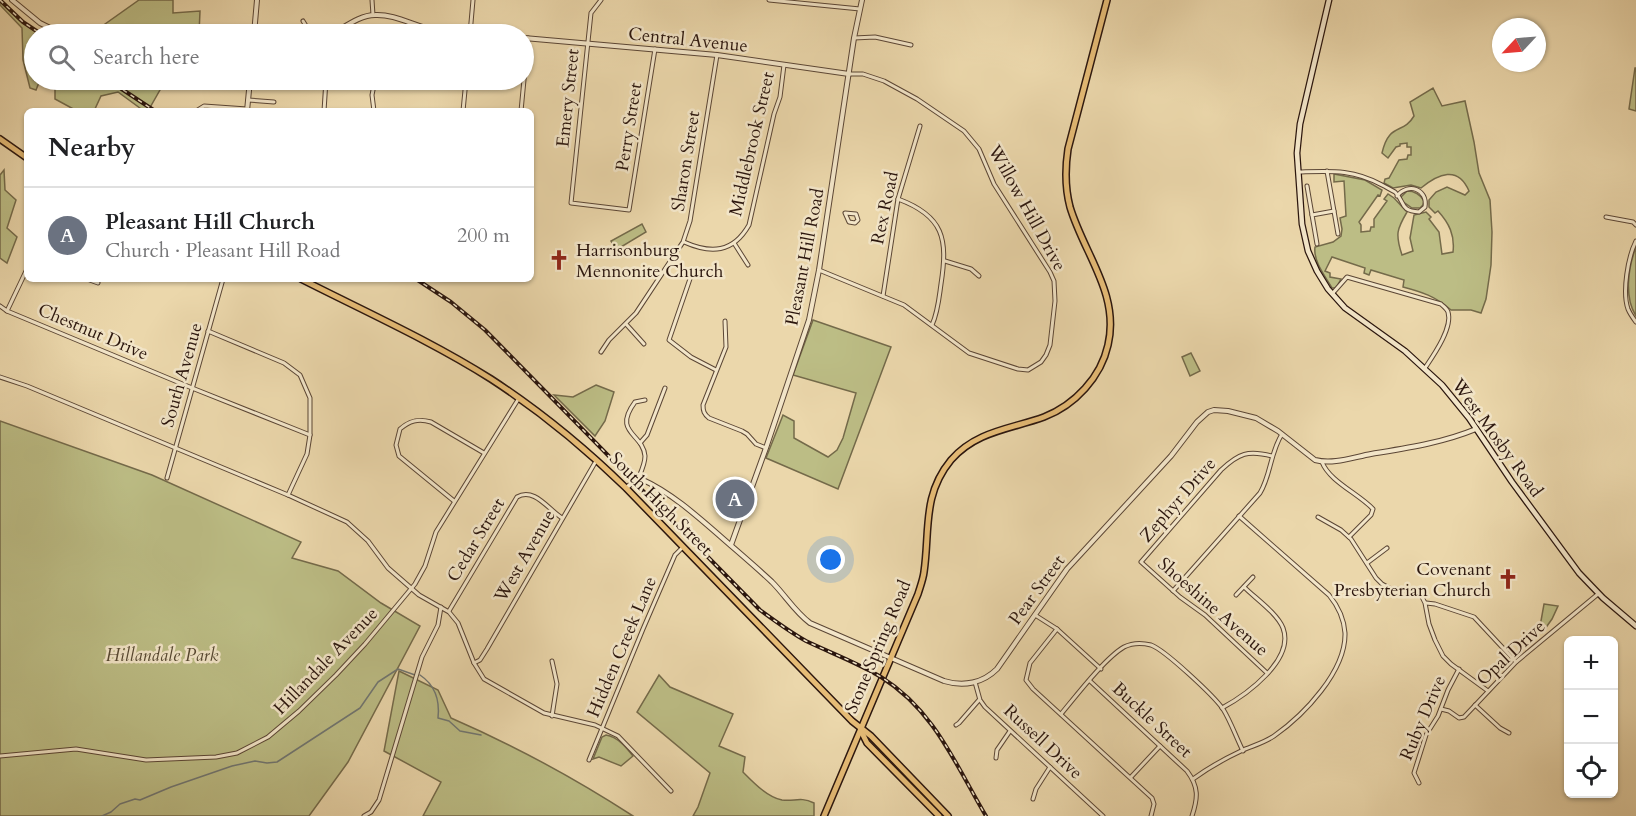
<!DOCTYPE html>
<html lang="en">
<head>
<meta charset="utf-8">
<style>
  :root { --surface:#fff; --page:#f2f2f2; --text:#202124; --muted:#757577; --line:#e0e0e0; --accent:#7c3aed }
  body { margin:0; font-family:Cardo,serif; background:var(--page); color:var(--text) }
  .controls { position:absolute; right:18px; bottom:18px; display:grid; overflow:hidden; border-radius:9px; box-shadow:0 2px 4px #0004 }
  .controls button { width:54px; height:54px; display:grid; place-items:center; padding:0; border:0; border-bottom:2px solid var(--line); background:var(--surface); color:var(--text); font:30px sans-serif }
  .compass { position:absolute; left:1492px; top:18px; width:54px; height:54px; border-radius:50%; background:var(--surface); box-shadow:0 2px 4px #0004; rotate:244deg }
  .you { position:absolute; left:831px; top:560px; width:21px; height:21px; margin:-15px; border:4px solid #fff; border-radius:50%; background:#1a73e8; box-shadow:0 0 0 9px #1a73e833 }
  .badge { display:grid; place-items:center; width:39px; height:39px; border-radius:50%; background:var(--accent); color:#fff; font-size:20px; font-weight:700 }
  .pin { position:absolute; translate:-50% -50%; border:3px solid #fff; box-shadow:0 2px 6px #0006 }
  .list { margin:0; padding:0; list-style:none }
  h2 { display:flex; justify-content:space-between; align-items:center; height:78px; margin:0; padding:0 24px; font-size:26px }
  h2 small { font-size:20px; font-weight:400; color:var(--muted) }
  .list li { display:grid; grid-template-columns:39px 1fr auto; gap:18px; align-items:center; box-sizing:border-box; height:96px; padding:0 24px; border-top:2px solid var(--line) }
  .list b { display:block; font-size:22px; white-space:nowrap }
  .list p { margin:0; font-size:20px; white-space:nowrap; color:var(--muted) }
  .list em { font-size:20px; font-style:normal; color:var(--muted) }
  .icon { flex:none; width:33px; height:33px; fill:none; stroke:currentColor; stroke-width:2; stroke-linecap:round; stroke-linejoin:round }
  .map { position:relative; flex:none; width:1636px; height:816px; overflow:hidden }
  .search { position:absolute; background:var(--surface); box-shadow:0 2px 4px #0004; left:24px; top:24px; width:510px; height:66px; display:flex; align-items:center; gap:15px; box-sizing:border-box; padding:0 21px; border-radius:33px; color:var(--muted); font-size:22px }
  .panel { position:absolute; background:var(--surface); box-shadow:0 2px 4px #0004; left:24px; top:108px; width:510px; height:174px; border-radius:9px }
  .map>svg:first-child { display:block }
  .green { fill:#bcbd85; stroke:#746a4a; stroke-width:1.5 }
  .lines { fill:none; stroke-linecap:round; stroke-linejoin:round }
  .stream { stroke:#707672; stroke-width:1.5 }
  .minor-casing { stroke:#5b4635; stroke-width:5 }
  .tertiary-casing { stroke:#5b4635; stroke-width:6 }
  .secondary-casing { stroke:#2b160e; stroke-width:7 }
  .primary-casing { stroke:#2b160e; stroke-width:8 }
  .minor { stroke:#f2e5c8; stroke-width:3 }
  .tertiary { stroke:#f2e5c8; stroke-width:4 }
  .secondary { stroke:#f2e5c8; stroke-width:4.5 }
  .primary { stroke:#e6bc76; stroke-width:5 }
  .rail-casing { stroke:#2b160e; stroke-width:4 }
  .rail { stroke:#f2e5c8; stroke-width:1.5; stroke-dasharray:4.5; stroke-linecap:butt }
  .labels { text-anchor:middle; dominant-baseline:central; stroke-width:5; stroke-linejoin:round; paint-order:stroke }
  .street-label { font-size:18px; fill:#2b160e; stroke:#f2e5c8 }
  .poi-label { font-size:18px; fill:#2b160e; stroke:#f2e5c8; text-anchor:start }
  .park-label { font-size:18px; font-style:italic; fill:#564832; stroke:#f2e5c8 }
</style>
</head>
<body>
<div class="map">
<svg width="1636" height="816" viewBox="0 0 1636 816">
  <rect width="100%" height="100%" fill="#ebd7ab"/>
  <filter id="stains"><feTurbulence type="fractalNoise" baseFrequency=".00333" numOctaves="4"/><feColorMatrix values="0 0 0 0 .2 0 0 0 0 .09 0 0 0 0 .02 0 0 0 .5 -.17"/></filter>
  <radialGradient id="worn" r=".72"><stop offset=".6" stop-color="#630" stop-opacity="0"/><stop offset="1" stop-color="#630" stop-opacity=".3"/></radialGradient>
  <g class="green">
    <polygon points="139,0 173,0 173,13 200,11 199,34 91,34"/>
    <polygon points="0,2 20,21 39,34 34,34 34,80 40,80 36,90 30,88 23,60 22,28 0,5"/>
    <polygon points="1635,68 1636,68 1636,111 1629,109"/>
    <polygon points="55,80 197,80 164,83 148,111 144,111 118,92 101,96 94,111 77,111 55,99"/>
    <path d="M1433,88L1442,106L1465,101L1474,142L1479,173L1490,200L1492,232L1491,265L1486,299L1481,313L1471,310H1451C1435,296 1422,292 1403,287L1404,280L1371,270L1369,275L1364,273L1365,268L1332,257L1325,271L1330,273V277L1341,279L1336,288H1332C1325,276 1313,261 1315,247L1333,242L1341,236L1342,229L1340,218L1346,216L1344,181L1334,182V174L1365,180L1382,190L1380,196L1378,195L1359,222L1361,225V232L1370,231L1371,227H1374V219L1387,201L1384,199L1388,194L1394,198L1407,212C1397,229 1395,234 1402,255L1413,251L1410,238L1414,215L1426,212L1431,217L1429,219L1439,232L1442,254L1453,252C1455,235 1449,223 1438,211L1435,213L1429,207V200L1436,192L1447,187L1465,195L1469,191C1458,165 1438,174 1421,188L1411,185L1393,188L1384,183L1385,179L1389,178L1399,160L1407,159L1408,155H1411V147H1407V143L1400,144V146L1396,147L1388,158L1382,153C1389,122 1403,135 1414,116L1410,102Z"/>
    <polygon points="4,170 5,190 16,200 7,228 17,237 7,263 0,258 0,175"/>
    <path d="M1407,191C1414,191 1420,194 1424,201L1423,205L1420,208H1412L1402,201L1401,197Z"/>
    <polygon points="642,224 646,232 616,250 611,241"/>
    <path d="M1636,247V316C1624,297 1628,268 1636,247Z"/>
    <polygon points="813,320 891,347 838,489 766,458 783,415 794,421 794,438 828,457 837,450 843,438 856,393 793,375"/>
    <polygon points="1191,353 1200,371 1190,376 1182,357"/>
    <polygon points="596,385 614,392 605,421 595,436 554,395 573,397"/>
    <polygon points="0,421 152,475 301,542 292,558 338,571 381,603 420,626 348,762 309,816 0,816"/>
    <polygon points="1544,604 1558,606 1552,619 1542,633 1539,632"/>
    <path d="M399,671L438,690L451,718C513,745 576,779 633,816H423L441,782L384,751Z"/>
    <path d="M659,675L670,687L733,714L719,746L745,757L743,772C753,782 767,797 782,800C795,802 799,796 814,803V816H693L698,807L710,773L637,712Z"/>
    <path d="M606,735C618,737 626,747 633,756L621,766L599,757L593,759L602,737Z"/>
  </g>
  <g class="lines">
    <g class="stream">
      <path d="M420,675C435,685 440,700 438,718L449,721L460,731L481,735"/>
      <polyline points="102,816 111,812 120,804 135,799 140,800 171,787 232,766 255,761 267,763 277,762 360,708 378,682 398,669 415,675"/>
    </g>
    <g class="minor-casing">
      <g id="minor">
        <polyline points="372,0 373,15"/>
        <polyline points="601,0 591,13 571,203 629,210 655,49"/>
        <polyline points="769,0 860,9"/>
        <polyline points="303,21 311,34"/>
        <polyline points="410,34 414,25"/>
        <polyline points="470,34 473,0"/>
        <polyline points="854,38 875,37 911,45"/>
        <polyline points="248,100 274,102"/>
        <polyline points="196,111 204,106 247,109"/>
        <polyline points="324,111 326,80"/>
        <polyline points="374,111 372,95 375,80"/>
        <polyline points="463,111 466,80"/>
        <polyline points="521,111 528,38"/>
        <polyline points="1327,171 1338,234"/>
        <path d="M1299,172C1331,171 1353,169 1382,185C1386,187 1391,190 1395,192C1405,201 1399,211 1419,212L1425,207C1428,189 1408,182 1397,196"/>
        <polyline points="1307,186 1312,215"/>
        <path d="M898,199C944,216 948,239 941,284C939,298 938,312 932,325"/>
        <polygon points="845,213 856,214 858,220 855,223 849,222"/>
        <polyline points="1606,217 1633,222 1636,225"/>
        <path d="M1636,241C1628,257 1622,292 1628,309C1630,314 1633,318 1636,322"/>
        <path d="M684,242C711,254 733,253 749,225L774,114L780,97L784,65"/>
        <polyline points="734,243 748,265"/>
        <polyline points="1317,244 1312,215 1334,211"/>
        <polyline points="945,261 971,269 979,276"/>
        <polyline points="819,270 904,305 969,353 1018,369 1028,370 1041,362 1046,355 1050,345 1055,301 1054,281 1050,272 994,184 979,149 964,131 917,99 884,81 863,74 849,74"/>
        <polyline points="692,273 669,340 691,357 716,370"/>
        <polyline points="87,279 98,283"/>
        <path d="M1332,294L1347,277L1441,304C1444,307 1447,309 1448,312C1453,328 1433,356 1425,368"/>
        <polyline points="883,296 898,199 920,126"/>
        <polyline points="0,306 7,311 192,388 310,435"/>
        <polyline points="7,311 27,269"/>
        <path d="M725,321L726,347L703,405C703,411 704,414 709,418L742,431L747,434L756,444L766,448"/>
        <polyline points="626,324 644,344"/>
        <polyline points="208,331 284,363 300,375 310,398 310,435 307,454 288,495"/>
        <polyline points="601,352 609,340 636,313 683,242 690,221 717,55"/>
        <polyline points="0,377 27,386 288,495 347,522 368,541 388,568 419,595 449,612 458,623 474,663 484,679 544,713 595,725 618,736 671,791"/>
        <polyline points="640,443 647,435 665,388"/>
        <path d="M1322,462C1329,481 1359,494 1373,509L1371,515L1349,537"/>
        <polyline points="167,478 223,279"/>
        <path d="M638,479C641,472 645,464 645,456C643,433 612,433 635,402L645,400"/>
        <path d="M454,501L399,456L396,445L400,429C409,421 418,418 431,422L484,453"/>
        <polyline points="1318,517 1341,530 1351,539 1376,578 1382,584 1391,589 1412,590 1421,595 1425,603 1429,624 1435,640 1443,656 1451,664 1488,691"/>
        <polyline points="1367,563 1387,548"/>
        <path d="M1173,591L1260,493C1271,475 1270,453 1282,434"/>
        <polyline points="1236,595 1253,577"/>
        <polyline points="1426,603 1435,604 1474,617 1516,662"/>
        <path d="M449,611L517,497C534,487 548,509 562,518"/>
        <polyline points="1035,615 1057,629 1101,669"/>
        <polyline points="1057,629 1030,663 1026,680 1033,689 1152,798 1154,804 1151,816"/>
        <polyline points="552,661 557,684 552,716"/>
        <polyline points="474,663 480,660 487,649 596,461"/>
        <path d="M1267,673L1205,615L1180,597L1141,562L1221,470C1239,453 1248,450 1272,456"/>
        <path d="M1090,681L1187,771C1199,787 1198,798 1192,816"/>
        <polyline points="975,682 980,700 985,707 1103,816"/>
        <polyline points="1475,705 1500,728 1509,733"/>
        <path d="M1222,708C1246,695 1295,660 1283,628C1277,613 1255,598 1244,587"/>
        <polyline points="1441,709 1449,711 1459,718 1464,717 1516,662 1598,594"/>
        <path d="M1061,714C1076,696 1105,658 1124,647C1132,643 1143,643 1151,645C1165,650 1214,696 1223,709C1231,722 1236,737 1243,751"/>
        <polyline points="956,725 959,723 979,700"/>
        <polyline points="0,756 76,749 146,760 216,757 237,753 268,737 299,711 336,675 365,644 415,584 425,566 436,532 519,398"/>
        <polyline points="996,758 997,750 1010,731"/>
        <polyline points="589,760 643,629 675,555 683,547"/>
        <polyline points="1131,777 1160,746"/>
        <path d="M1193,779C1208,768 1224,759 1241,751C1252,746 1264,743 1274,736C1304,715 1346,671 1345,633C1344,618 1338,606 1329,595L1239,516"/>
        <polyline points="1419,783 1414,773 1426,735 1438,716 1448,690 1459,669"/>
        <polyline points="1033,799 1036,789 1050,767"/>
        <polyline points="364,816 371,812 379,800 422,657 438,625 441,607"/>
      </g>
    </g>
    <g class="tertiary-casing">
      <g id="tertiary">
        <polyline points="12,0 40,23 62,34"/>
        <polyline points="254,34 257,0"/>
        <path d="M332,34C345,27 360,15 375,15C395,14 414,26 434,30C451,32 469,33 486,34"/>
        <polyline points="524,38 717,55 849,74"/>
        <polyline points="247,111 250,80"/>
        <path d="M626,488L637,479H641C670,492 696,515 720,536C737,551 755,566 772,582C785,595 795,612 810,623L944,681C964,687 983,683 997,669L1067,569L1171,456L1197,422L1208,412L1214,410L1228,411L1256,418L1278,431L1315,460C1333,465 1354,457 1371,454C1407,448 1442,443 1476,429"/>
        <polyline points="731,545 766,448 809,320 819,270 854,38 862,0"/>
      </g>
    </g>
    <g class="secondary-casing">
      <polyline id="secondary" points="1329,0 1300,124 1297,153 1302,224 1308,251 1317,271 1328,289 1345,308 1405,351 1442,385 1469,418 1512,482 1579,573 1603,598 1636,626"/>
    </g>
    <g class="primary-casing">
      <g id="primary">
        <polyline points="0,139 27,158"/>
        <path d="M301,279C364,311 431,341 491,379C540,411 584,447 626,488L852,721L871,736L948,816"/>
        <polyline points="861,731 867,743 939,816"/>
        <path d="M824,816L918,594C920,587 923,580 924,572C930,531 922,495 951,460C976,431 1011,429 1044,417C1075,405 1101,377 1108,345C1120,294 1084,254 1070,207C1065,188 1065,169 1068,149L1107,0"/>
      </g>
    </g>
    <use href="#minor" class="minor"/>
    <use href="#tertiary" class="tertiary"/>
    <use href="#secondary" class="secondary"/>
    <use href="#primary" class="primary"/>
    <g class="rail-casing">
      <g id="rail">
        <polyline points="0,0 23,22 41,34"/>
        <polyline points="108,80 155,111"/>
        <path d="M416,279L451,302L485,330L760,610C775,621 790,632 806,641C831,653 858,663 881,677C935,711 955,764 986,816"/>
      </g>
    </g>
    <use href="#rail" class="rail"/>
  </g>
  <defs>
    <g id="church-bare" transform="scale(1.62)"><path d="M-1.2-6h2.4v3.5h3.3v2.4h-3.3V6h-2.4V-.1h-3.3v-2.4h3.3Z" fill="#8f2418" stroke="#f2e5c8" stroke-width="2.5" paint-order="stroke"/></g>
  </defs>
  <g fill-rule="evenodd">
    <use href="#church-bare" x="559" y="260"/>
    <use href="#church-bare" x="1508" y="579"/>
  </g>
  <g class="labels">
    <g class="street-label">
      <text transform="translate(688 40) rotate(6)">Central Avenue</text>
      <text transform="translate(568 98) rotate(-84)">Emery Street</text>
      <text transform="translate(629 127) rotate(-81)">Perry Street</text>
      <text transform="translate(752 144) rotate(-77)">Middlebrook Street</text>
      <text transform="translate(686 161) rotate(-81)">Sharon Street</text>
      <text transform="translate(885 208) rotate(-78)">Rex Road</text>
      <text transform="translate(1027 208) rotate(61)">Willow Hill Drive</text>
      <text transform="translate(805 257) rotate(-79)">Pleasant Hill Road</text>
      <text transform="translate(93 332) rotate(23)">Chestnut Drive</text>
      <text transform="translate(182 375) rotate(-74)">South Avenue</text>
      <text transform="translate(1497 438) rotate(54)">West Mosby Road</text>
      <text transform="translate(1178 500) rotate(-49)">Zephyr Drive</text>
      <text transform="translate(661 504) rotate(45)">South High Street</text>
      <text transform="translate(476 540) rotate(-59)">Cedar Street</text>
      <text transform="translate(525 556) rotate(-60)">West Avenue</text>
      <text transform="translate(1037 590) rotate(-54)">Pear Street</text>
      <text transform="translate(1213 607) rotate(41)">Shoeshine Avenue</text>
      <text transform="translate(622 647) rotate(-67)">Hidden Creek Lane</text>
      <text transform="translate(878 647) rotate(-67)">Stone Spring Road</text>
      <text transform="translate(1511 653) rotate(-43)">Opal Drive</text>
      <text transform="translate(326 661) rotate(-46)">Hillandale Avenue</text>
      <text transform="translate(1423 718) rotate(-67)">Ruby Drive</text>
      <text transform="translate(1152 720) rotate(43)">Buckle Street</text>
      <text transform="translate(1043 742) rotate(43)">Russell Drive</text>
    </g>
    <g class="poi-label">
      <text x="576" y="250">Harrisonburg<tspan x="576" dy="21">Mennonite Church</tspan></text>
      <text x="1491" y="569" text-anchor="end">Covenant<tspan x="1491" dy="21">Presbyterian Church</tspan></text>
    </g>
    <g class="park-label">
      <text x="162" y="655">Hillandale Park</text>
    </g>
  </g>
  <rect width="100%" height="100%" filter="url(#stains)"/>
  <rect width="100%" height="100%" fill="url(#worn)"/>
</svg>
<div class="controls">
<button>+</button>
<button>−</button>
<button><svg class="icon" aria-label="locate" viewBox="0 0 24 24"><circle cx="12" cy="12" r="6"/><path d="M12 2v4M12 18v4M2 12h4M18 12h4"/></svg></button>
</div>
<svg class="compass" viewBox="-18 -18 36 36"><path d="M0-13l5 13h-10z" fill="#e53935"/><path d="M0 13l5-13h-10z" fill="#757577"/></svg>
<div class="you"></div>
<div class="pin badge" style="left:735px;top:499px;background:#6b7280">A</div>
<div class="search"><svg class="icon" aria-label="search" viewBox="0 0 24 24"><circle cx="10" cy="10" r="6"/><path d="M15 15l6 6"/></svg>Search here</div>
<section class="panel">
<h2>Nearby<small></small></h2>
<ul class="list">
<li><span class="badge" style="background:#6b7280">A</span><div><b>Pleasant Hill Church</b><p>Church · Pleasant Hill Road</p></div><em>200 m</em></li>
</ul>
</section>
</div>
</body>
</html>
